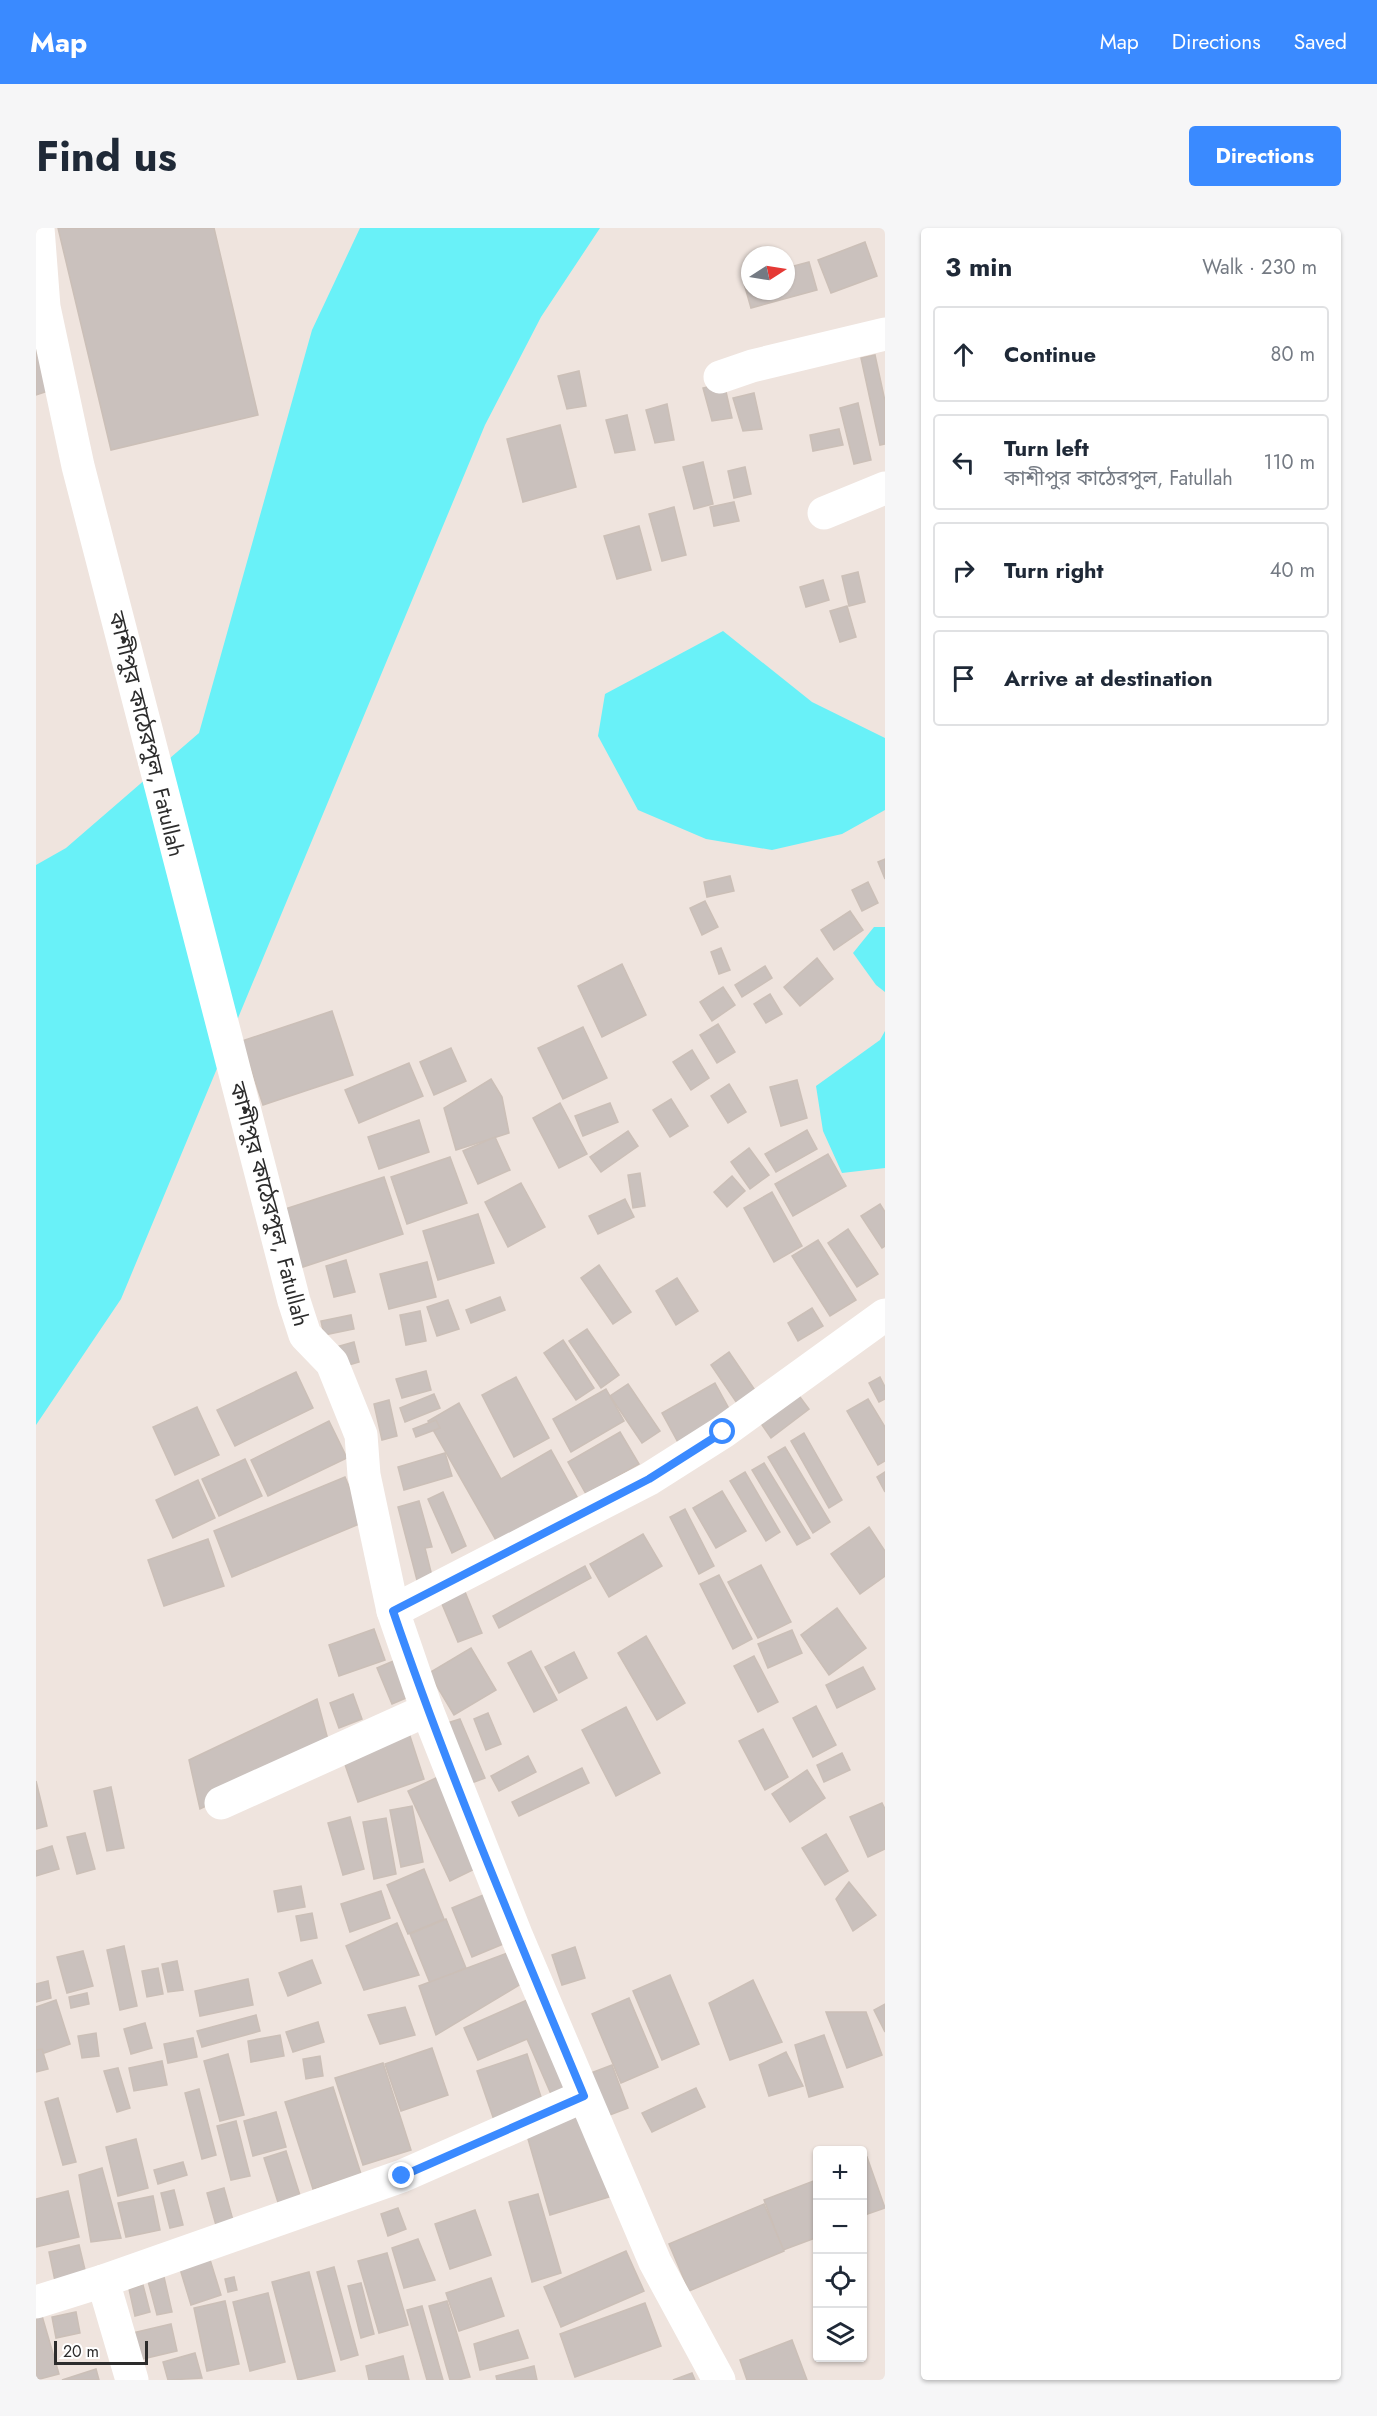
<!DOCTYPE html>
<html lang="en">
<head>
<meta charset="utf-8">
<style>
  :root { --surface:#fff; --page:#f6f6f7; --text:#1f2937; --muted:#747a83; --line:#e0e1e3; --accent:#3a8aff }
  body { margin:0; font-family:Jost,"Noto Sans Bengali",sans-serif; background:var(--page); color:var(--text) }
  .controls { position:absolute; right:18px; bottom:18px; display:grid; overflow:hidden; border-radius:6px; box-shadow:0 2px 4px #0004 }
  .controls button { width:54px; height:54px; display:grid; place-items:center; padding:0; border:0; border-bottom:2px solid var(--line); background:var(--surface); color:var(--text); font:30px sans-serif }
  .compass { position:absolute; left:705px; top:18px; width:54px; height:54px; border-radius:50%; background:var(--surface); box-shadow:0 2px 4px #0004; rotate:78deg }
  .scale { position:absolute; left:18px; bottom:15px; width:94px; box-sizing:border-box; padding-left:6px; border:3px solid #2c2c2c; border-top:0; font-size:16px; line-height:21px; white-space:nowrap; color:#2c2c2c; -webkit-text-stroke:4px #fff; paint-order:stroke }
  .stop { position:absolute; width:18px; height:18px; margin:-14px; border:4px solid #3a8aff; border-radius:50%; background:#fff }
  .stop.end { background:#3a8aff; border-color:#fff; box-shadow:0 2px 6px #0008 }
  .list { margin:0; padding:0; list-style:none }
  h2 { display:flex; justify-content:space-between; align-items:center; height:78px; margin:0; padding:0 24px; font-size:26px }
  h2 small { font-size:20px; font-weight:400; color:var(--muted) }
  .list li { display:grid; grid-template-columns:39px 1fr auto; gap:18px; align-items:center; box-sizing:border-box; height:96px; margin:0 12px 12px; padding:0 12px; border:2px solid var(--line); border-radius:6px }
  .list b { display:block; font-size:22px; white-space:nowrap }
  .list p { margin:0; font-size:20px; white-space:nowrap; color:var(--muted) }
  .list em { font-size:20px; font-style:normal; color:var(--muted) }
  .icon { flex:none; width:33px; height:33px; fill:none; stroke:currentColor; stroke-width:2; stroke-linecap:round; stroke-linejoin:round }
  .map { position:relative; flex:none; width:849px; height:2152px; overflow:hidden; border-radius:6px }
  header { display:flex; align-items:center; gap:36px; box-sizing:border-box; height:84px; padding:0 30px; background:var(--accent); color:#fff }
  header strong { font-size:28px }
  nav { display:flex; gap:33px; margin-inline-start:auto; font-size:21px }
  .intro { display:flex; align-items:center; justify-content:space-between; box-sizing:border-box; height:144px; padding:0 36px }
  h1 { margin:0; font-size:42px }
  .button { padding:15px 27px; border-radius:6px; background:var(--accent); color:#fff; font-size:21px; font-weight:700 }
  main { display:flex; gap:36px; padding:0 36px }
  aside { flex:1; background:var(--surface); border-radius:6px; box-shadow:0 2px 4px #0004 }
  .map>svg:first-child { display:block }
  .water { fill:#69f1f8 }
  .building { fill:#cac1bd; stroke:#cbbfb7; stroke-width:1.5 }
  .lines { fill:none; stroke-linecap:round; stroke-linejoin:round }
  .street { stroke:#fff; stroke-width:33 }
  .route { stroke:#3a8aff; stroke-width:8 }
  .labels { text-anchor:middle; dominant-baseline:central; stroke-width:6; stroke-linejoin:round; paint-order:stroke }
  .street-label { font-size:22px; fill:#2c2c2c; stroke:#fff }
</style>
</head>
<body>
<header>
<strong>Map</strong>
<nav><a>Map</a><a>Directions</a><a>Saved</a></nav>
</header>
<div class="intro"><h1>Find us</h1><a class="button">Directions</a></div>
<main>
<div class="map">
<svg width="849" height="2152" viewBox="0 0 849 2152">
  <rect width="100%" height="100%" fill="#efe4de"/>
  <g class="water">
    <polygon points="324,0 564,0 505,89 449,197 85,1071 0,1197 0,637 30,620 163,505 276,102"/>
    <polygon points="687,403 776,474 849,510 849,582 806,606 736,622 670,611 602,582 562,508 569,466"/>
    <polygon points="838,699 849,699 849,764 840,757 817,725"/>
    <polygon points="849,803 849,940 806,945 787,903 780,858 844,812"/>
  </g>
  <g class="building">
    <polygon points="22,0 178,0 222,187 75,222"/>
    <polygon points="829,14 841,48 795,65 782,32"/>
    <polygon points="773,34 781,62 715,80 707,52 714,50 714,63 750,63 750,40"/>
    <polygon points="0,118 12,163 0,167"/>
    <polygon points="839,127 849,173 849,216 844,217 825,130"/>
    <polygon points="543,143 550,178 531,181 522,148"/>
    <polygon points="688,155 696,190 676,193 667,160"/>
    <polygon points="718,165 726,201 707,203 697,170"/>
    <polygon points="822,175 835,232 818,236 804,180"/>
    <polygon points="631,176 638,212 619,215 610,182"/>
    <polygon points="591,187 599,222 579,225 570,192"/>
    <polygon points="524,197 540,259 487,274 471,211"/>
    <polygon points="803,201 807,217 777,223 774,207"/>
    <polygon points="667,234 677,276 658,281 647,239"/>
    <polygon points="709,239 715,266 698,270 692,243"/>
    <polygon points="698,274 703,293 678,298 674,279"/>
    <polygon points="638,279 650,327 626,333 613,286"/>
    <polygon points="603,298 615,342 581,351 568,308"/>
    <polygon points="822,344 829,374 813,378 806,348"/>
    <polygon points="787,352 793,372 770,379 764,359"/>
    <polygon points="811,378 820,409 804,414 794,383"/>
    <polygon points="849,631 849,651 842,634"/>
    <polygon points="694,648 698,663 671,669 668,654"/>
    <polygon points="832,654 842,675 826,683 816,662"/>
    <polygon points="669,673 682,699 666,707 654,680"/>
    <polygon points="814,683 827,702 798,722 785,702"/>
    <polygon points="685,720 694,742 683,746 675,724"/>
    <polygon points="781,730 797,751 764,778 748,759"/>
    <polygon points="586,736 610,787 566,809 542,758"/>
    <polygon points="729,738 736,750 706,769 699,757"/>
    <polygon points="687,759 699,777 676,793 664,774"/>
    <polygon points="734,766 746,786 730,795 718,776"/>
    <polygon points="296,783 317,847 227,877 206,813"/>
    <polygon points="682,796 699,824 681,835 664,807"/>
    <polygon points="547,799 571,850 527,871 502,820"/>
    <polygon points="415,820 430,853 398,867 384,834"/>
    <polygon points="656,822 673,850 655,862 637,834"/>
    <polygon points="373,835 387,868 323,895 309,862"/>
    <polygon points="455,851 466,869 473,905 420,922 408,880"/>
    <polygon points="761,852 771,890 745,898 734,859"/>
    <polygon points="693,856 710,884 692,895 675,868"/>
    <polygon points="635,871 652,898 634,909 617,882"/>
    <polygon points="524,875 551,926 523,940 497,890"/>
    <polygon points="574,875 582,894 547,908 539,888"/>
    <polygon points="383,892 393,924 343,941 332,909"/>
    <polygon points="771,902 781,921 740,944 729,926"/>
    <polygon points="592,903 602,918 565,944 554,929"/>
    <polygon points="459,909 474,942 442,956 427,923"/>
    <polygon points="713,920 733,947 714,961 695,934"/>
    <polygon points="792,926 810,958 757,988 739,956"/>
    <polygon points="414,929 431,975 371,996 355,949"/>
    <polygon points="604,945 609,978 597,980 592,947"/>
    <polygon points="696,948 709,963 691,979 678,964"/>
    <polygon points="348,949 367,1006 264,1040 246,982"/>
    <polygon points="485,955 509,999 472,1019 449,974"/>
    <polygon points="736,964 766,1018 738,1034 708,980"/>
    <polygon points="589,971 598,989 562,1006 553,988"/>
    <polygon points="844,976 849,984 849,1018 846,1020 825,988"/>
    <polygon points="442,986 458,1035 402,1052 387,1003"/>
    <polygon points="812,1001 842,1046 821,1059 792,1015"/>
    <polygon points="782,1012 820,1072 794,1088 756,1028"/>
    <polygon points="310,1032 319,1064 298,1069 290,1038"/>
    <polygon points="391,1034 400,1069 353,1081 344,1046"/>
    <polygon points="563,1037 595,1084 577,1096 545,1050"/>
    <polygon points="641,1050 662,1083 640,1097 620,1063"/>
    <polygon points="464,1069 469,1082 435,1095 430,1082"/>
    <polygon points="412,1072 423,1101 401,1108 391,1079"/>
    <polygon points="776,1080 787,1098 762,1113 752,1095"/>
    <polygon points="384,1083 390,1113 370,1117 364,1087"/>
    <polygon points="315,1087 318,1101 288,1107 285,1093"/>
    <polygon points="551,1101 583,1147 565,1160 533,1113"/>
    <polygon points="527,1112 558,1160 540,1172 508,1125"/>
    <polygon points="318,1114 323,1134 306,1139 300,1119"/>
    <polygon points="693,1124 725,1171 707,1184 675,1137"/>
    <polygon points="390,1143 395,1162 366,1170 360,1151"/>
    <polygon points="260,1144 277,1180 199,1218 181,1182"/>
    <polygon points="480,1149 513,1210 478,1229 446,1167"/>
    <polygon points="844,1149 849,1159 849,1171 843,1174 833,1155"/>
    <polygon points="679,1155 697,1188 644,1218 626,1185"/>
    <polygon points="592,1156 624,1203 606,1215 574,1168"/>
    <polygon points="570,1161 588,1193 535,1224 517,1191"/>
    <polygon points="761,1165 773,1181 735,1210 724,1194"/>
    <polygon points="398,1166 404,1180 369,1194 364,1180"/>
    <polygon points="832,1171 849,1199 849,1233 842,1237 811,1183"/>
    <polygon points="353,1172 361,1208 346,1212 338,1176"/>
    <polygon points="423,1175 465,1251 515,1222 545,1276 465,1321 392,1193"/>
    <polygon points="161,1179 183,1227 139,1247 117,1199"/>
    <polygon points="400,1192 404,1200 380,1209 377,1201"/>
    <polygon points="293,1193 311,1230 232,1268 215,1232"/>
    <polygon points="584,1204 603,1236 550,1266 532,1234"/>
    <polygon points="768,1205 806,1272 793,1280 755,1213"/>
    <polygon points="749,1219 794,1294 777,1305 732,1229"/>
    <polygon points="409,1225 416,1248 368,1262 362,1239"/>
    <polygon points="209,1231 226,1268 183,1288 166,1251"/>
    <polygon points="728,1235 774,1310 761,1317 716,1242"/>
    <polygon points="709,1244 744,1304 730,1313 694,1253"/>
    <polygon points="849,1244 849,1264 841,1249"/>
    <polygon points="309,1249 328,1294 196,1349 178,1303"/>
    <polygon points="162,1252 179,1290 137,1310 120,1272"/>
    <polygon points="686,1263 710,1303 680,1320 657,1280"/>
    <polygon points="407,1264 430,1318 416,1325 392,1271"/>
    <polygon points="383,1273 396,1319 389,1320 397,1352 382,1356 362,1279"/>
    <polygon points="649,1281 678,1338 663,1346 634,1289"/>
    <polygon points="833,1299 849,1323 849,1348 824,1366 795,1326"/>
    <polygon points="607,1306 626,1338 573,1369 554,1336"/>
    <polygon points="172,1311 188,1358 128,1378 112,1332"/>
    <polygon points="725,1337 755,1394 722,1410 692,1354"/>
    <polygon points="549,1338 555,1350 463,1400 457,1388"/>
    <polygon points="683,1347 716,1411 697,1421 664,1356"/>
    <polygon points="427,1359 446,1405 422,1414 403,1369"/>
    <polygon points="801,1380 830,1420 793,1447 765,1407"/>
    <polygon points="338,1401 349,1432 303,1448 293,1417"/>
    <polygon points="756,1402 766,1425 732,1440 722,1416"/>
    <polygon points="610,1408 649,1475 621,1492 582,1425"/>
    <polygon points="435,1420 460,1462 418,1487 393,1445"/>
    <polygon points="495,1423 521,1472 498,1484 472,1435"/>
    <polygon points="538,1424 551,1450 523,1465 509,1439"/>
    <polygon points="718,1428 742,1474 722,1484 698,1438"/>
    <polygon points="362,1431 377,1467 356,1476 341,1440"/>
    <polygon points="827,1439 839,1461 801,1480 790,1457"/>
    <polygon points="317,1466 326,1491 303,1500 294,1475"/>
    <polygon points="281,1471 294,1519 164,1581 153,1532"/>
    <polygon points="780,1478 800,1517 777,1529 757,1490"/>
    <polygon points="590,1479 624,1545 580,1568 546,1502"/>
    <polygon points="452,1485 465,1516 450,1522 438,1491"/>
    <polygon points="424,1491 449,1550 430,1557 408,1496"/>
    <polygon points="727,1501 752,1549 729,1562 703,1513"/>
    <polygon points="372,1502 388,1551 322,1574 305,1525"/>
    <polygon points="806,1525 814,1542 788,1554 781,1537"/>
    <polygon points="492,1528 500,1544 463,1563 455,1548"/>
    <polygon points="546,1540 553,1555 483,1588 476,1574"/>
    <polygon points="771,1542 789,1570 754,1594 736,1566"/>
    <polygon points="402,1549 445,1638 414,1653 372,1563"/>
    <polygon points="0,1553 11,1598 0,1601"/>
    <polygon points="75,1559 88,1620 71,1623 58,1563"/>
    <polygon points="846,1575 849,1581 849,1621 832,1629 814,1589"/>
    <polygon points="376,1578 387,1634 365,1639 354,1582"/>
    <polygon points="314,1589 328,1641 307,1647 292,1595"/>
    <polygon points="350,1590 360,1646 338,1651 327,1594"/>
    <polygon points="49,1605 59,1641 41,1646 31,1609"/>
    <polygon points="790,1606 812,1643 789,1657 766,1620"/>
    <polygon points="16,1618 23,1641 0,1648 0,1623"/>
    <polygon points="388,1641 408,1691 372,1706 351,1657"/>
    <polygon points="813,1654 840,1687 817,1703 800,1671"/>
    <polygon points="265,1658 269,1679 242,1684 238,1663"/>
    <polygon points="345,1663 354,1690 314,1704 305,1676"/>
    <polygon points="452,1665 472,1714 436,1729 416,1680"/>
    <polygon points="276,1685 281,1710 265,1713 260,1688"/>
    <polygon points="410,1691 430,1740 394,1755 374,1706"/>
    <polygon points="361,1695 383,1747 328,1762 310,1718"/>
    <polygon points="88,1718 101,1778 84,1782 71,1722"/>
    <polygon points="539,1719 549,1750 526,1757 516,1727"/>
    <polygon points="47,1723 57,1758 31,1765 21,1729"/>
    <polygon points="474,1724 485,1756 400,1807 383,1758"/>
    <polygon points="276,1732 285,1755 252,1768 243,1745"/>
    <polygon points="141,1733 147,1762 132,1764 126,1736"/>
    <polygon points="122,1740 127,1766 111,1769 106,1743"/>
    <polygon points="634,1747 663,1816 626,1832 597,1763"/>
    <polygon points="212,1751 217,1777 164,1788 159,1763"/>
    <polygon points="717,1752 746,1814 694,1832 673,1775"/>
    <polygon points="12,1753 15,1770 0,1774 0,1756"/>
    <polygon points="51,1765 53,1776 35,1780 33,1769"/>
    <polygon points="593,1770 622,1839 585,1855 556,1786"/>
    <polygon points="20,1772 34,1816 0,1828 0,1779"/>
    <polygon points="491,1772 532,1866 518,1873 491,1811 442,1832 428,1800"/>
    <polygon points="849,1776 849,1804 838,1782"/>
    <polygon points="369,1779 379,1807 344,1816 332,1787"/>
    <polygon points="790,1784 830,1784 846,1827 811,1840"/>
    <polygon points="220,1787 224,1803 166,1819 161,1803"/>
    <polygon points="282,1794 288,1814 257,1824 250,1804"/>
    <polygon points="109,1795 116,1820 95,1826 88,1801"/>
    <polygon points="60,1805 63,1828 46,1830 42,1808"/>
    <polygon points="244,1807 248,1828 215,1834 212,1813"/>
    <polygon points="788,1807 807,1859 773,1869 759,1817"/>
    <polygon points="157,1810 161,1829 132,1835 128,1816"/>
    <polygon points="396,1820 412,1867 365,1883 349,1836"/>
    <polygon points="6,1821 12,1841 0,1844 0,1822"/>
    <polygon points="750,1824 767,1858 733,1868 723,1837"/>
    <polygon points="192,1826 208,1887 184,1893 168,1833"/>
    <polygon points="491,1826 507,1875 458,1892 441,1843"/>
    <polygon points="284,1828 287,1848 270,1851 267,1831"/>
    <polygon points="126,1833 131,1857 98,1863 93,1840"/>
    <polygon points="347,1835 375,1922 327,1937 299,1850"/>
    <polygon points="576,1837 592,1880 571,1888 555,1845"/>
    <polygon points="82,1840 94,1880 81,1884 68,1843"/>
    <polygon points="297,1859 325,1946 277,1961 249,1874"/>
    <polygon points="660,1860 669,1879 616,1904 606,1885"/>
    <polygon points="163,1861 180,1927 166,1931 149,1865"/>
    <polygon points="22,1870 40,1934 27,1937 9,1874"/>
    <polygon points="240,1884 250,1919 217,1928 208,1893"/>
    <polygon points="549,1886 573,1969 514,1987 490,1904"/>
    <polygon points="200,1893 214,1948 195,1952 181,1898"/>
    <polygon points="100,1911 112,1960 82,1968 70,1919"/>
    <polygon points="250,1923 268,1980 246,1987 228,1930"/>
    <polygon points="831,1929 849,1980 826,1988 826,1931"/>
    <polygon points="147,1934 151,1947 122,1956 118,1942"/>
    <polygon points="66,1940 85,2010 55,2014 43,1947"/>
    <polygon points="780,1952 782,2009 747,2022 728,1972"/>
    <polygon points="188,1960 200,2003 183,2008 171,1965"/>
    <polygon points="138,1962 147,1997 134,2000 125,1965"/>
    <polygon points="32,1963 43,2009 0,2019 0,1971"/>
    <polygon points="502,1966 525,2045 496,2054 473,1974"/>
    <polygon points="117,1968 124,2002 90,2009 82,1975"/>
    <polygon points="728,1976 748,2023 653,2063 633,2016"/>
    <polygon points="362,1980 370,2001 352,2008 345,1986"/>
    <polygon points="439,1982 455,2027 414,2041 399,1996"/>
    <polygon points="382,2011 399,2052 368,2060 356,2020"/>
    <polygon points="43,2017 50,2046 19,2053 13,2024"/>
    <polygon points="171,2022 185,2067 155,2077 141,2031"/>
    <polygon points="590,2023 608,2063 525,2099 508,2059"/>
    <polygon points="351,2025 372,2097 343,2105 322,2033"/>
    <polygon points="298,2039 322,2127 305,2132 281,2044"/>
    <polygon points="273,2044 299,2143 262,2152 236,2054"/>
    <polygon points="128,2049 136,2084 121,2087 112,2053"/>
    <polygon points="198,2049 201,2062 192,2064 189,2051"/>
    <polygon points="455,2050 468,2088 423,2103 410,2065"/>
    <polygon points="325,2055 338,2106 325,2110 312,2058"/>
    <polygon points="107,2057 114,2084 99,2088 93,2061"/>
    <polygon points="232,2065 249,2134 214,2143 197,2074"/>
    <polygon points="189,2073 203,2136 171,2143 158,2080"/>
    <polygon points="411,2073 434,2149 422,2152 414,2152 393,2078"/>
    <polygon points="609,2075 625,2118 539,2149 524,2106"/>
    <polygon points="386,2078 407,2152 391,2152 371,2082"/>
    <polygon points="4,2081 23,2146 0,2152 0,2082"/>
    <polygon points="40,2084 44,2105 20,2110 16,2089"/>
    <polygon points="135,2096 141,2123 98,2133 92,2106"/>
    <polygon points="482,2102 492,2130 444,2142 438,2116"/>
    <polygon points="756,2112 771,2152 711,2152 704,2132"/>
    <polygon points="159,2125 166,2150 132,2152 127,2134"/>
    <polygon points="367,2128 373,2152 333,2152 330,2138"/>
    <polygon points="498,2138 501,2152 461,2152 460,2148"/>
    <polygon points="60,2141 63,2152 26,2152"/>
    <polygon points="656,2145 659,2152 637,2152"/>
  </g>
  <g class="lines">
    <g class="street">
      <polyline points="2,0 8,79 42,238 258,1073 269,1107 296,1135 325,1207 328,1247 357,1383 391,1482 481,1709 619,2034 683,2152"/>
      <polyline points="684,149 716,138 849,106"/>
      <polyline points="788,285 849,260"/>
      <polyline points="357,1383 613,1251 687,1204 849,1087"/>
      <polyline points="185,1575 391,1482"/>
      <polyline points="67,2053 96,2152"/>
      <polyline points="0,2074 67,2053 366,1948 548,1868"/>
    </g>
  </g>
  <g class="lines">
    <path class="route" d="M366,1948L548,1868C481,1707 413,1547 357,1383L613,1251L687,1204"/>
  </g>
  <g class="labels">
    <g class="street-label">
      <text transform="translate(111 506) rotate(76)">কাশীপুর কাঠেরপুল, Fatullah</text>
      <text transform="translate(234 976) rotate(75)">কাশীপুর কাঠেরপুল, Fatullah</text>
    </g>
  </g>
</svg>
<div class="controls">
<button>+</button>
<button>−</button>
<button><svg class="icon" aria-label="locate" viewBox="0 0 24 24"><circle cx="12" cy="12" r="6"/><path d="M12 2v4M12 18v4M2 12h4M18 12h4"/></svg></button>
<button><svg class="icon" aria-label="layers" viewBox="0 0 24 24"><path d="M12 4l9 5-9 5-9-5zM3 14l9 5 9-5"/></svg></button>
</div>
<svg class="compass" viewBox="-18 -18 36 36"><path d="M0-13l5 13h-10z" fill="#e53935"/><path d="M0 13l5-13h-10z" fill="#747a83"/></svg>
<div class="scale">20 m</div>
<div class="stop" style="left:687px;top:1204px"></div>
<div class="stop end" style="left:366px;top:1948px"></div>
</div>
<aside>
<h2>3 min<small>Walk · 230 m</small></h2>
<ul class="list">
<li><svg class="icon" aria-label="ahead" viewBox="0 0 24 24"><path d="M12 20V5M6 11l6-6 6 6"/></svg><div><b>Continue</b></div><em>80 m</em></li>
<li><svg class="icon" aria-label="left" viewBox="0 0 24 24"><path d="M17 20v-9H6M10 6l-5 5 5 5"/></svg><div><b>Turn left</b><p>কাশীপুর কাঠেরপুল, Fatullah</p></div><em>110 m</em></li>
<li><svg class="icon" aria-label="right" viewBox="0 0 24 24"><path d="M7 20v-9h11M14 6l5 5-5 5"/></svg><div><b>Turn right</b></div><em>40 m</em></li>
<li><svg class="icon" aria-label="arrive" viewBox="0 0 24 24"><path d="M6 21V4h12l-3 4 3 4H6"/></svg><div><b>Arrive at destination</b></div></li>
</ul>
</aside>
</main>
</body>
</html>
